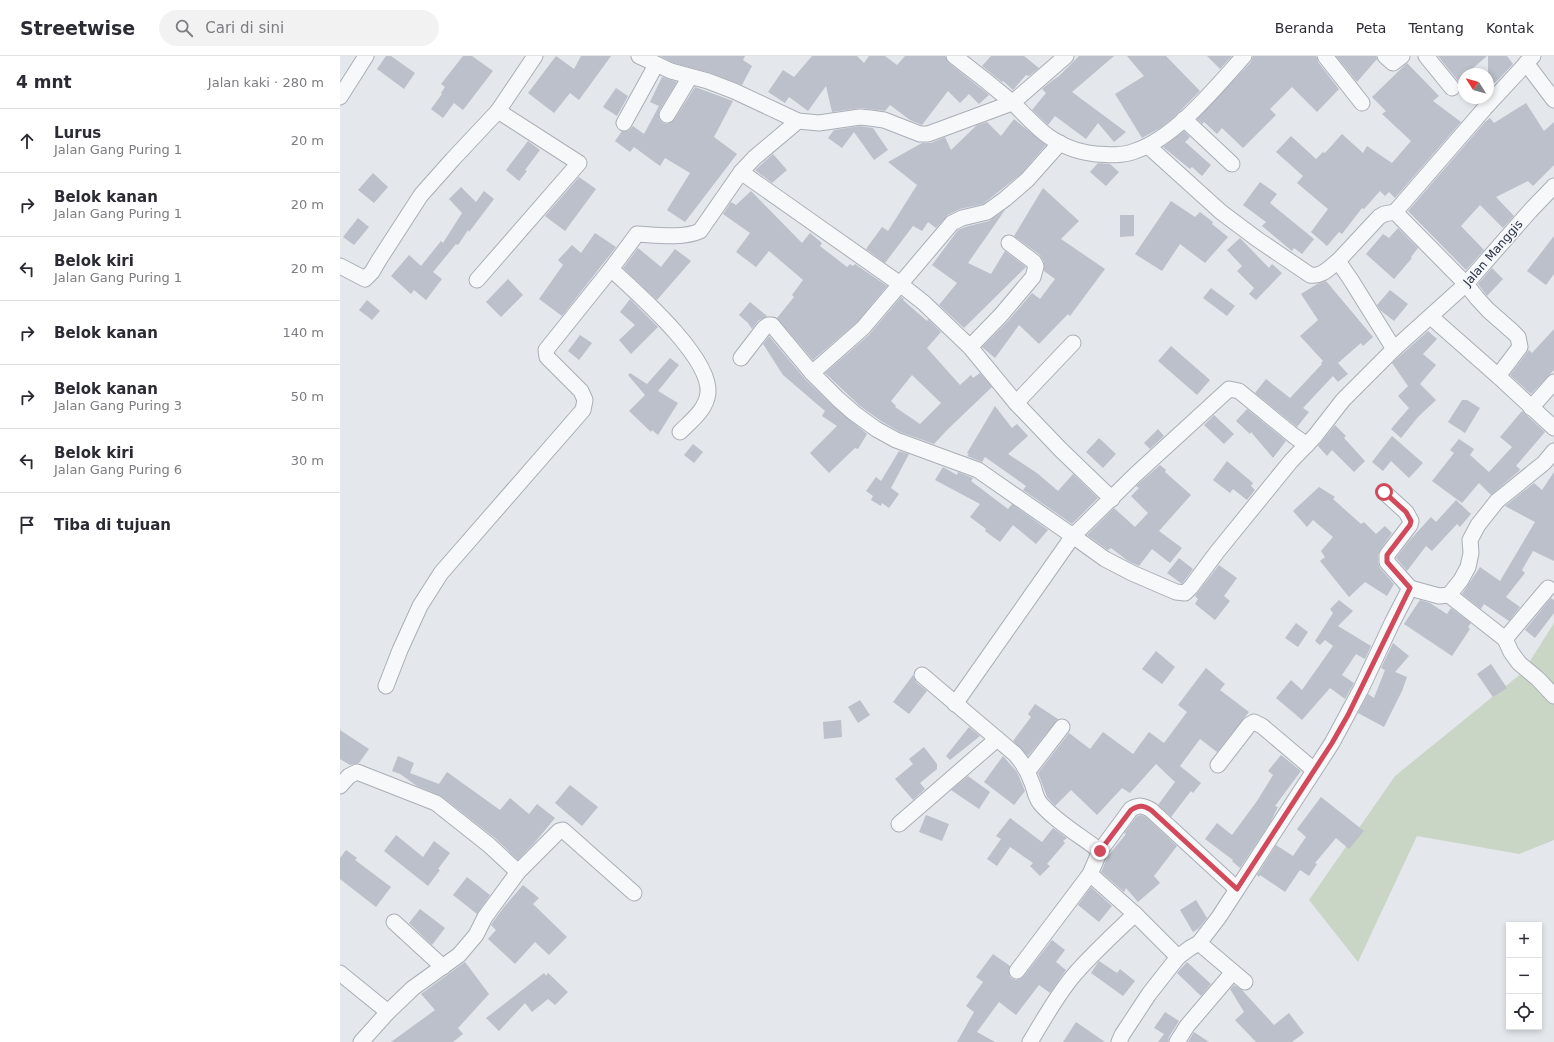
<!DOCTYPE html>
<html lang="id">
<head>
<meta charset="utf-8">
<style>
  :root { --surface:#fff; --page:#f2f2f3; --text:#2b2b33; --muted:#7c7c81; --line:#e1e1e2 }
  body { margin:0; font-family:"DejaVu Sans",sans-serif; background:var(--page); color:var(--text) }
  .controls { position:absolute; right:12px; bottom:12px; display:grid; overflow:hidden; border-radius:0px; box-shadow:0 2px 6px #0003 }
  .controls button { width:36px; height:36px; display:grid; place-items:center; padding:0; border:0; border-bottom:1px solid var(--line); background:var(--surface); color:var(--text); font:20px sans-serif }
  .compass { position:absolute; left:1118px; top:12px; width:36px; height:36px; border-radius:50%; background:var(--surface); box-shadow:0 2px 6px #0003; rotate:307deg }
  .stop { position:absolute; width:12px; height:12px; margin:-9px; border:3px solid #d1495b; border-radius:50%; background:#fff }
  .stop.end { background:#d1495b; border-color:#fff; box-shadow:0 1px 4px #0008 }
  .list { margin:0; padding:0; list-style:none }
  h2 { display:flex; justify-content:space-between; align-items:center; height:52px; margin:0; padding:0 16px; font-size:17px }
  h2 small { font-size:13px; font-weight:400; color:var(--muted) }
  .list li { display:grid; grid-template-columns:26px 1fr auto; gap:12px; align-items:center; box-sizing:border-box; height:64px; padding:0 16px; border-top:1px solid var(--line) }
  .list b { display:block; font-size:15px; white-space:nowrap }
  .list p { margin:0; font-size:13px; white-space:nowrap; color:var(--muted) }
  .list em { font-size:13px; font-style:normal; color:var(--muted) }
  .icon { flex:none; width:22px; height:22px; fill:none; stroke:currentColor; stroke-width:2; stroke-linecap:round; stroke-linejoin:round }
  .map { position:relative; flex:none; width:1214px; height:986px; overflow:hidden }
  header { display:flex; align-items:center; gap:24px; box-sizing:border-box; height:56px; padding:0 20px; background:var(--surface); border-bottom:1px solid var(--line) }
  header strong { font-size:19px }
  nav { display:flex; gap:22px; margin-inline-start:auto; font-size:14px }
  .search { width:280px; height:36px; background:var(--page); display:flex; align-items:center; gap:10px; box-sizing:border-box; padding:0 14px; border-radius:22px; color:var(--muted); font-size:15px }
  main { display:flex }
  aside { flex:1; background:var(--surface) }
  .map>svg:first-child { display:block }
  .green { fill:#c9d6c5 }
  .building { fill:#bbc0ca; fill-rule:evenodd }
  .lines { fill:none; stroke-linecap:round; stroke-linejoin:round }
  .street-casing { stroke:#a9aeb7; stroke-width:17 }
  .street { stroke:#f7f8fa; stroke-width:15 }
  .route { stroke:#d1495b; stroke-width:5 }
  .labels { text-anchor:middle; dominant-baseline:central; stroke-width:3.5; stroke-linejoin:round; paint-order:stroke }
  .street-label { font-size:12px; fill:#2b3445; stroke:#f4f6f9 }
</style>
</head>
<body>
<header>
<strong>Streetwise</strong>
<div class="search"><svg class="icon" aria-label="search" viewBox="0 0 24 24"><circle cx="10" cy="10" r="6"/><path d="M15 15l6 6"/></svg>Cari di sini</div>
<nav><a>Beranda</a><a>Peta</a><a>Tentang</a><a>Kontak</a></nav>
</header>
<main>
<aside>
<h2>4 mnt<small>Jalan kaki · 280 m</small></h2>
<ul class="list">
<li><svg class="icon" aria-label="ahead" viewBox="0 0 24 24"><path d="M12 20V5M6 11l6-6 6 6"/></svg><div><b>Lurus</b><p>Jalan Gang Puring 1</p></div><em>20 m</em></li>
<li><svg class="icon" aria-label="right" viewBox="0 0 24 24"><path d="M7 20v-9h11M14 6l5 5-5 5"/></svg><div><b>Belok kanan</b><p>Jalan Gang Puring 1</p></div><em>20 m</em></li>
<li><svg class="icon" aria-label="left" viewBox="0 0 24 24"><path d="M17 20v-9H6M10 6l-5 5 5 5"/></svg><div><b>Belok kiri</b><p>Jalan Gang Puring 1</p></div><em>20 m</em></li>
<li><svg class="icon" aria-label="right" viewBox="0 0 24 24"><path d="M7 20v-9h11M14 6l5 5-5 5"/></svg><div><b>Belok kanan</b></div><em>140 m</em></li>
<li><svg class="icon" aria-label="right" viewBox="0 0 24 24"><path d="M7 20v-9h11M14 6l5 5-5 5"/></svg><div><b>Belok kanan</b><p>Jalan Gang Puring 3</p></div><em>50 m</em></li>
<li><svg class="icon" aria-label="left" viewBox="0 0 24 24"><path d="M17 20v-9H6M10 6l-5 5 5 5"/></svg><div><b>Belok kiri</b><p>Jalan Gang Puring 6</p></div><em>30 m</em></li>
<li><svg class="icon" aria-label="arrive" viewBox="0 0 24 24"><path d="M6 21V4h12l-3 4 3 4H6"/></svg><div><b>Tiba di tujuan</b></div></li>
</ul>
</aside>
<div class="map">
<svg width="1214" height="986" viewBox="0 0 1214 986">
  <rect width="100%" height="100%" fill="#e4e7ec"/>
  <polygon class="green" points="1214,567 1214,784 1179,798 1077,780 1018,906 969,844 1055,720 1183,616"/>
  <g class="building">
    <polygon points="46,0 51,0 75,17 64,33 37,13"/>
    <polygon points="123,0 132,0 153,15 123,54 114,47 103,62 91,53 102,38 101,37 105,31 101,28"/>
    <polygon points="216,0 234,13 241,0 271,0 239,44 230,37 214,57 188,37"/>
    <polygon points="320,0 405,0 403,4 412,10 402,29 371,17 334,7"/>
    <polygon points="472,0 517,0 524,7 529,0 545,0 557,9 565,0 605,0 609,7 649,39 639,48 629,38 620,47 608,35 582,69 570,64 550,49 545,55 521,52 492,56 486,30 468,55 449,41 445,47 428,36 443,14 454,21"/>
    <polygon points="651,0 684,0 699,12 689,20 686,19 673,34 663,25 662,26 642,10"/>
    <polygon points="739,0 774,0 732,36 786,76 774,86 758,67 746,83 715,60 708,69 692,54 706,37 702,33 713,24 719,20"/>
    <polygon points="787,0 826,0 860,35 834,61 820,72 802,82 775,38 804,20"/>
    <polygon points="867,0 892,0 880,13"/>
    <polygon points="913,0 976,0 978,6 999,33 977,56 952,31 930,53 936,59 903,92 882,72 877,78 864,66 862,68 857,63 911,6"/>
    <polygon points="996,0 1036,0 1037,3 1017,26"/>
    <polygon points="1098,0 1147,0 1126,18 1124,18 1124,20 1118,25"/>
    <polygon points="1148,0 1167,0 1173,8 1159,23 1148,32"/>
    <polygon points="1067,7 1099,40 1093,45 1121,66 1055,142 1049,136 1045,140 1040,135 1024,153 1022,152 1002,178 999,176 987,190 971,176 988,153 957,127 963,120 936,96 951,80 976,103 983,96 985,97 1002,78 1023,97 1027,90 1052,107 1071,85 1042,58 1046,55 1032,41"/>
    <polygon points="322,21 337,26 319,55 319,63 323,67 327,68 334,64 355,31 393,45 374,81 397,98 345,166 327,154 350,117 325,102 320,110 294,91 290,96 275,85 282,75 288,75 293,70 304,78 319,50 310,46"/>
    <polygon points="276,32 288,40 277,60 263,51"/>
    <polygon points="1186,47 1204,75 1214,66 1214,109 1193,130 1188,125 1156,141 1174,160 1163,172 1140,149 1121,170 1144,194 1126,214 1068,155 1145,66 1150,62 1154,67"/>
    <polygon points="674,63 706,89 681,118 643,148 620,153 608,159 596,172 588,166 582,175 573,170 545,207 526,193 542,171 548,175 577,129 548,106 582,87 591,87 605,81 611,94 637,69 647,66 661,80"/>
    <polygon points="520,70 533,72 548,94 534,104 514,76 502,92 488,82 494,74"/>
    <polygon points="844,75 850,81 845,86 871,109 862,120 852,111 850,113 823,91"/>
    <polygon points="188,85 200,94 185,114 187,115 179,125 166,114"/>
    <polygon points="433,98 447,114 432,127 415,114"/>
    <polygon points="758,107 770,108 779,116 766,130 750,116"/>
    <polygon points="33,117 48,131 34,147 18,134"/>
    <polygon points="239,121 256,133 225,175 205,160"/>
    <polygon points="920,126 937,138 930,147 974,183 962,198 954,192 952,195 922,170 926,166 903,149"/>
    <polygon points="121,131 136,146 144,135 154,143 129,176 128,174 118,189 116,188 93,216 102,223 86,244 74,234 71,238 51,220 69,199 81,210 101,185 103,187 122,157 109,143"/>
    <polygon points="703,132 739,165 721,183 765,213 730,260 728,258 699,288 679,269 655,302 642,291 668,265 692,237 700,243 715,223 704,215 704,206 700,199 674,180"/>
    <polygon points="411,135 462,187 470,177 482,187 480,190 507,211 510,208 513,210 515,208 547,230 517,266 473,304 437,262 454,241 452,239 463,224 429,195 416,211 396,196 410,177 383,158 391,146 396,149"/>
    <polygon points="831,145 855,161 860,156 873,166 872,168 888,181 865,207 840,188 822,215 795,198"/>
    <polygon points="665,154 628,207 651,218 665,195 686,211 624,272 599,249 617,227 592,209 618,174 625,171 649,165"/>
    <polygon points="780,159 794,159 794,180 780,181"/>
    <polygon points="18,162 29,171 14,189 3,181"/>
    <polygon points="1058,172 1078,192 1071,201 1072,202 1054,223 1026,198 1043,178 1049,182"/>
    <polygon points="255,177 276,191 222,260 199,243 223,209 218,204 232,189 241,197"/>
    <polygon points="1214,180 1214,218 1206,229 1187,215"/>
    <polygon points="900,182 929,212 932,208 942,217 916,244 909,238 914,232 897,215 902,210 887,194"/>
    <polygon points="298,192 321,211 335,193 351,205 317,244 283,212"/>
    <polygon points="1152,212 1163,223 1147,240 1138,228"/>
    <polygon points="168,223 183,239 161,261 146,246"/>
    <polygon points="986,225 1033,281 1023,290 1021,287 998,307 1008,318 998,326 993,320 963,352 969,356 957,371 915,337 926,323 950,342 982,308 981,307 983,305 960,280 978,264 961,238 977,228"/>
    <polygon points="871,232 895,250 887,260 863,242"/>
    <polygon points="1050,234 1068,248 1054,265 1040,254 1037,249"/>
    <path d="M561,241L564,243L563,244L587,265L588,263L601,276L587,292L620,329L631,319L633,322L640,317L652,331L607,374L594,388L560,376L541,365L520,350L485,317L529,279ZM572,319L601,347L580,368L555,351L556,350L551,345Z"/>
    <polygon points="290,243 318,271 291,298 279,284 295,269 280,256"/>
    <polygon points="27,244 40,255 32,264 19,254"/>
    <polygon points="410,246 427,260 418,265 412,273 408,267 399,259"/>
    <polygon points="1214,273 1214,314 1191,338 1170,319 1189,294 1192,297"/>
    <polygon points="1088,275 1097,283 1083,298 1096,309 1080,328 1096,344 1078,361 1061,382 1051,373 1069,352 1058,340 1068,330 1052,307"/>
    <polygon points="240,279 252,287 239,304 228,295"/>
    <polygon points="429,280 465,323 492,349 527,378 518,393 515,392 489,417 470,397 497,370 482,360 485,355 443,319 423,288"/>
    <polygon points="831,290 870,324 857,339 818,305"/>
    <polygon points="330,302 339,309 318,335 338,347 318,379 312,374 311,376 289,355 305,339 288,319 290,317 307,328"/>
    <polygon points="1122,344 1127,344 1140,352 1125,377 1108,366"/>
    <polygon points="655,350 672,372 677,368 688,380 668,398 697,417 718,435 733,418 758,442 732,468 683,434 686,430 645,401 642,406 627,400 629,398 627,397"/>
    <polygon points="907,353 946,385 933,402 911,376 910,378 896,365"/>
    <polygon points="1182,355 1205,376 1176,410 1180,413 1179,415 1151,439 1139,427 1122,447 1092,425 1114,397 1110,394 1119,383 1134,393 1130,399 1149,416 1172,391 1160,381"/>
    <polygon points="874,359 894,378 884,388 864,369"/>
    <polygon points="995,369 1006,380 1004,382 1025,405 1014,416 992,394 987,400 978,390"/>
    <polygon points="818,373 824,380 810,393 804,387"/>
    <polygon points="1052,380 1083,407 1069,422 1051,405 1043,415 1032,406"/>
    <polygon points="759,382 776,398 763,412 746,396"/>
    <polygon points="353,388 363,396 354,407 344,399"/>
    <polygon points="559,395 569,398 551,432 559,438 549,452 542,447 541,450 531,444 533,440 526,435 536,421 541,425"/>
    <polygon points="887,405 913,427 911,430 915,434 907,444 893,433 890,437 873,424"/>
    <polygon points="820,409 826,414 825,416 851,439 819,475 842,492 830,507 812,493 799,510 788,505 771,492 768,494 747,479 774,452 795,471 808,457 791,440 799,432 796,430"/>
    <polygon points="603,411 617,419 618,416 633,422 631,425 668,453 672,448 708,474 696,488 673,469 660,486 645,475 646,473 630,461 640,448 595,424"/>
    <polygon points="1214,416 1214,505 1193,495 1182,514 1185,517 1166,541 1180,551 1169,565 1144,548 1141,553 1122,538 1140,511 1160,525 1195,466 1165,450 1194,427 1202,434"/>
    <polygon points="979,431 995,441 993,443 1021,468 1024,466 1036,478 1045,470 1052,477 1040,494 1038,499 1038,506 1040,512 1054,528 1047,540 1025,526 1009,541 980,505 985,501 981,495 993,481 973,464 967,471 953,455"/>
    <polygon points="1116,444 1131,458 1120,471 1117,468 1092,495 1086,490 1067,515 1056,502 1069,485 1091,461 1096,466"/>
    <polygon points="839,502 853,513 842,528 827,517"/>
    <polygon points="879,509 897,522 884,540 890,545 875,564 855,548 858,543 855,540"/>
    <polygon points="1211,542 1214,544 1214,557 1195,582 1185,574"/>
    <polygon points="999,544 1013,555 998,570 1031,590 1025,603 1016,598 1002,619 1014,627 1005,643 990,632 962,664 936,642 951,624 962,634 993,590 985,584 980,589 975,585 993,557 990,553"/>
    <polygon points="1080,544 1090,547 1107,558 1111,552 1131,567 1128,571 1130,573 1112,600 1064,568"/>
    <polygon points="956,567 968,576 958,591 945,582"/>
    <polygon points="1053,587 1069,600 1055,616 1067,621 1062,635 1044,671 1018,657 1028,638 1034,642 1045,614 1041,612"/>
    <polygon points="816,595 835,611 822,628 802,613"/>
    <polygon points="1151,608 1167,632 1153,641 1137,618"/>
    <polygon points="866,612 885,628 880,634 909,656 877,696 860,683 840,710 861,727 853,737 851,735 831,761 818,749 835,726 816,708 790,737 782,732 757,759 731,734 715,750 707,741 698,717 729,677 750,693 763,676 793,698 809,676 824,687 847,656 838,649"/>
    <polygon points="573,619 576,626 587,635 569,658 553,646"/>
    <polygon points="520,644 530,659 518,667 508,651"/>
    <polygon points="695,648 718,663 688,700 673,685 691,661 688,658"/>
    <polygon points="501,664 502,681 484,683 483,666"/>
    <polygon points="629,671 640,680 610,704 606,700"/>
    <polygon points="0,674 29,693 19,707 10,709 0,703"/>
    <polygon points="584,691 597,708 597,713 580,727 585,733 573,744 555,723 573,708 569,703"/>
    <polygon points="941,699 961,715 935,750 938,751 930,767 900,812 892,805 893,804 865,783 877,767 892,779 917,745 933,719 928,715"/>
    <polygon points="58,700 74,707 70,717 99,728 107,716 160,754 170,742 189,758 197,748 215,762 196,785 178,804 155,782 101,740 77,730 60,718 52,715"/>
    <polygon points="663,700 677,716 685,735 674,749 644,726"/>
    <polygon points="628,720 650,736 639,753 611,734"/>
    <polygon points="230,729 258,751 242,770 215,747"/>
    <polygon points="981,741 1024,775 1009,793 996,782 975,807 977,808 969,820 960,814 945,836 920,819 919,821 917,819 936,789 953,800 966,781 957,773"/>
    <polygon points="586,759 609,768 602,785 579,776"/>
    <polygon points="801,759 806,761 837,790 814,820 820,827 798,846 786,832 784,836 761,816 768,800 786,778 784,777 797,760"/>
    <polygon points="670,762 702,786 713,772 727,782 723,785 725,787 707,808 710,810 700,820 690,810 693,807 670,791 657,810 647,803 661,783 656,780"/>
    <polygon points="56,779 83,801 94,785 110,797 98,813 100,814 88,830 44,795"/>
    <polygon points="6,794 17,802 15,804 51,831 36,851 0,823 0,802"/>
    <polygon points="127,821 150,839 137,858 113,839"/>
    <polygon points="183,829 199,842 193,848 227,881 209,899 195,886 175,908 148,883 156,874 151,869 153,866 164,851"/>
    <polygon points="751,831 772,850 759,866 738,849"/>
    <polygon points="856,844 867,862 859,872 853,876 840,854"/>
    <polygon points="80,853 105,872 92,889 69,867"/>
    <polygon points="712,884 725,894 716,906 726,914 710,937 699,929 676,959 659,946 637,976 655,986 617,986 634,956 626,950 643,926 636,921 653,898 670,910 669,918 671,922 676,924 680,923 684,920"/>
    <polygon points="759,905 777,917 780,913 795,925 783,940 751,917"/>
    <polygon points="125,906 149,938 118,972 123,978 113,986 51,986 95,954 81,938"/>
    <polygon points="847,906 871,928 861,940 837,917"/>
    <polygon points="204,917 206,920 208,917 228,936 215,949 208,943 192,956 185,947 159,975 146,962"/>
    <polygon points="894,929 902,934 934,969 949,957 964,977 952,986 916,986 895,964 904,956 890,933"/>
    <polygon points="825,956 839,965 829,981 828,986 818,986 824,978 814,972"/>
    <polygon points="736,966 765,986 723,986"/>
    <polygon points="854,976 869,986 848,986"/>
  </g>
  <g class="lines">
    <g class="street-casing">
      <g id="street">
        <polyline points="299,0 331,15 368,25 394,35 458,65 479,67 520,61 530,62 544,64 580,78 588,78 672,47 726,0"/>
        <path d="M614,0C634,15 654,31 673,47C683,57 693,68 704,77C719,89 737,96 756,98C769,99 783,100 795,95C835,82 876,31 904,0"/>
        <polyline points="985,0 1022,47"/>
        <polyline points="1045,0 1053,7 1062,0"/>
        <polyline points="1086,0 1112,32"/>
        <polyline points="1186,7 1214,44"/>
        <polyline points="0,41 26,0"/>
        <polyline points="327,59 350,21"/>
        <polyline points="844,63 892,108"/>
        <polyline points="458,65 414,102 401,116 560,228 584,247 630,291 676,347 721,394 772,443"/>
        <polyline points="284,67 316,9"/>
        <path d="M808,90L881,156L917,183L970,219C982,221 989,212 998,205"/>
        <polyline points="1055,156 1126,228 1137,242 1148,254 1173,276 1178,281 1180,291 1158,320 1214,372"/>
        <polyline points="0,210 25,223 32,216 39,204 81,139 113,103 158,55 195,0"/>
        <path d="M271,213C297,237 371,301 368,337C366,354 351,365 340,376"/>
        <polyline points="137,224 239,107 158,55"/>
        <polyline points="1091,261 1158,320"/>
        <polyline points="630,291 661,259 693,221 696,210 694,206 669,187"/>
        <polyline points="1054,293 1011,224 998,205 1039,161 1044,158 1055,156 1145,52 1193,0"/>
        <polyline points="401,302 424,272 428,269 432,269 472,317 498,343 514,357 536,373 556,384 638,414 733,480 795,419 889,333 899,335 954,380 967,389"/>
        <polyline points="472,317 523,272 612,167 622,162 647,156 665,143 687,124 720,87"/>
        <polyline points="676,347 733,287"/>
        <polyline points="1191,352 1214,326"/>
        <polyline points="1044,436 1066,456 1071,465 1070,469 1047,499 1047,506 1070,532 1099,540 1109,539 1121,524 1128,511 1131,497 1130,484 1138,469 1157,445 1204,407 1214,395"/>
        <polyline points="1109,539 1165,583 1171,596 1179,607 1198,623 1214,640"/>
        <polyline points="1165,583 1208,532"/>
        <path d="M582,619L675,698C683,707 688,715 692,727C695,734 695,741 700,747C715,765 741,780 760,795"/>
        <path d="M46,630L60,594L80,550L101,517L243,354L245,344L241,335L207,301L206,294L271,213L297,178C316,179 342,183 360,175L401,116"/>
        <polyline points="615,648 733,480 765,503 792,517 836,536 845,537 851,531 877,496 951,405 975,380 1003,344 1054,293 1126,228 1190,155 1214,130"/>
        <polyline points="878,709 909,669 914,666 922,670 974,714"/>
        <polyline points="688,715 722,671"/>
        <polyline points="0,730 9,720 17,716 96,747 149,789 178,816 145,861 136,879 119,899 73,932 48,956 21,986"/>
        <polyline points="559,768 657,683"/>
        <polyline points="178,816 219,775 223,774 294,837"/>
        <polyline points="750,818 795,858 838,901 850,892 859,887 879,861 992,687 1021,633 1052,567 1070,532"/>
        <polyline points="54,866 103,911"/>
        <polyline points="859,887 905,926"/>
        <path d="M677,915L750,818L760,795L791,753C799,749 803,749 811,754L897,833"/>
        <polyline points="0,917 48,956"/>
        <path d="M690,986C704,963 717,939 734,919C753,897 774,878 795,858"/>
        <polyline points="779,986 782,979 809,938 838,901"/>
        <polyline points="837,986 847,970 893,916"/>
      </g>
    </g>
    <use href="#street" class="street"/>
  </g>
  <g class="lines">
    <path class="route" d="M760,795L791,754C799,749 803,749 811,754L897,833L992,687L1008,659L1070,532L1047,506V499L1070,469L1071,465L1066,456L1044,436"/>
  </g>
  <g class="labels">
    <g class="street-label">
      <text transform="translate(1153 197) rotate(-49)">Jalan Manggis</text>
    </g>
  </g>
</svg>
<div class="controls">
<button>+</button>
<button>−</button>
<button><svg class="icon" aria-label="locate" viewBox="0 0 24 24"><circle cx="12" cy="12" r="6"/><path d="M12 2v4M12 18v4M2 12h4M18 12h4"/></svg></button>
</div>
<svg class="compass" viewBox="-18 -18 36 36"><path d="M0-13l5 13h-10z" fill="#e53935"/><path d="M0 13l5-13h-10z" fill="#7c7c81"/></svg>
<div class="stop" style="left:1044px;top:436px"></div>
<div class="stop end" style="left:760px;top:795px"></div>
</div>
</main>
</body>
</html>
